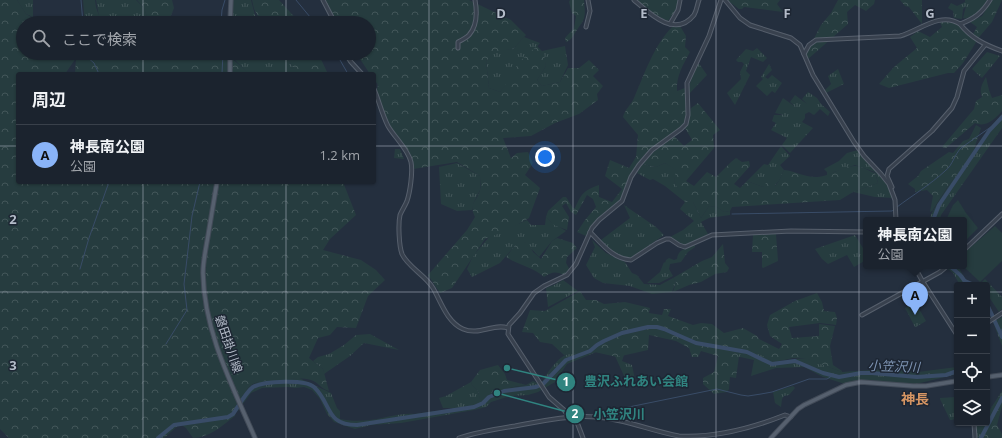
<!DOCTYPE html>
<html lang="ja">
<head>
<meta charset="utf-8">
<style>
  :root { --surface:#1b232e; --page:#242b36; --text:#f1f3f6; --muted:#a0a4aa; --line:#39404a; --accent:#8ab4f8 }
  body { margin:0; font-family:"Open Sans","Noto Sans JP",sans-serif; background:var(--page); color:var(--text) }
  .controls { position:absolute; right:12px; bottom:12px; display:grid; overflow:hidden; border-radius:4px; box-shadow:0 1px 3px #0004 }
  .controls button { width:36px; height:36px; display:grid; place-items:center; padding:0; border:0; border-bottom:1px solid var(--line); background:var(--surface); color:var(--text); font:20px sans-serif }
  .you { position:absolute; left:545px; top:157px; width:14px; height:14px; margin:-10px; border:3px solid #fff; border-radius:50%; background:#1a73e8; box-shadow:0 0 0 6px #1a73e833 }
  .badge { display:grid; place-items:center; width:26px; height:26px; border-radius:50%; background:var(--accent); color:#111; font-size:13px; font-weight:700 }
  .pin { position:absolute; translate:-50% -33px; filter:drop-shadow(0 1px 2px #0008) }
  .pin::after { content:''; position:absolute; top:21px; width:14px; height:12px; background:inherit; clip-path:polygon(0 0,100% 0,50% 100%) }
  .popup { position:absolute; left:863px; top:217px; width:104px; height:52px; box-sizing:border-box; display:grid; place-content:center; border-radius:4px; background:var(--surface); filter:drop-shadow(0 1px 3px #0005); font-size:13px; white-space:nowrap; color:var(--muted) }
  .popup b { font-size:15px; color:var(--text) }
  .popup::after { content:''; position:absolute; left:50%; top:100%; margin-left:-8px; border:8px solid transparent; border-top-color:var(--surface) }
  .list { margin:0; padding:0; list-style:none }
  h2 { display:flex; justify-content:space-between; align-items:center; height:52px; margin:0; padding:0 16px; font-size:17px }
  h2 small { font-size:13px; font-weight:400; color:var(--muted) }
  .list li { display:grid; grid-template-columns:26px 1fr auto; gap:12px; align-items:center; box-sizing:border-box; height:60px; padding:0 16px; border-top:1px solid var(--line) }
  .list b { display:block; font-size:15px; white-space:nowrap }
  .list p { margin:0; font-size:13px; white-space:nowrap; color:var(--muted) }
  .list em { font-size:13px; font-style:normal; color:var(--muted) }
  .icon { flex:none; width:22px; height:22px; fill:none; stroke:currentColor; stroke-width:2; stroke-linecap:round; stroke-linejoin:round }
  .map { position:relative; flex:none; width:1002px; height:438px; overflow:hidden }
  .search { position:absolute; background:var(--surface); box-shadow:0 1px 3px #0004; left:16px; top:16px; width:360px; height:44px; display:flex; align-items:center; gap:10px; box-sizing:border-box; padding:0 14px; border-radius:22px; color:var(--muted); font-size:15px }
  .panel { position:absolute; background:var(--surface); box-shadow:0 1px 3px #0004; left:16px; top:72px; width:360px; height:112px; border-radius:4px }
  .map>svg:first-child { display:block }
  .grass { fill:url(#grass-tufts) }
  .forest { fill:url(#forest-crowns) }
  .pitch { fill:#263c3f }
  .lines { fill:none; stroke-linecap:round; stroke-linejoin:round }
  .stream { stroke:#394c67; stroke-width:1 }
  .river { stroke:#394c67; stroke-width:4 }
  .minor-casing { stroke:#565f6c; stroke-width:5 }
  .major-casing { stroke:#414a57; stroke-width:5.5 }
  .minor { stroke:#38414e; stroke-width:3 }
  .major { stroke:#56606e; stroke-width:3.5 }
  .grid { fill:none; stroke:#b4bcc9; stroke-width:1; stroke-opacity:0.55 }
  .labels { text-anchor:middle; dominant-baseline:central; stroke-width:3; stroke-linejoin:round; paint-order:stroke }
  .street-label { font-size:12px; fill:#b4bcc9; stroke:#1d2633 }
  .water-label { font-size:13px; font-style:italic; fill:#7c92b1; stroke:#1d2633 }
  .quarter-label { font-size:14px; font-weight:bold; fill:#d59563; stroke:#1d2633 }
  .grid-label { font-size:13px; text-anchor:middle; font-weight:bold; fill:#b4bcc9; stroke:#1d2633; stroke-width:3; stroke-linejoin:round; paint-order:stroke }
  .leader { fill:none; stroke:#308480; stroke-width:1.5 }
  .callout-dot { fill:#308480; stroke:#1d2633; stroke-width:1.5 }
  .mark-label { font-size:12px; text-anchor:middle; font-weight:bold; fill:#fff }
  .callout-label { font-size:13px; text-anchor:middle; font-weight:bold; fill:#308480; stroke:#1d2633; stroke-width:3; stroke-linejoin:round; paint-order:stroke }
</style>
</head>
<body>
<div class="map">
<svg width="1002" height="438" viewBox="0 0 1002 438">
  <defs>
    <pattern id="grass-tufts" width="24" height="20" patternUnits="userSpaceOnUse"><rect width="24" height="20" fill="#263c3f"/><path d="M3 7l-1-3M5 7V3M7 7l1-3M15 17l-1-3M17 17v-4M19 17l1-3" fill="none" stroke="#435659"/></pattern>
    <pattern id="forest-crowns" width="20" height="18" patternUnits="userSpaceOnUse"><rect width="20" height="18" fill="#263c3f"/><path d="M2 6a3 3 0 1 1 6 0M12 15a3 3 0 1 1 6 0" fill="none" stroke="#435659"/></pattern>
  </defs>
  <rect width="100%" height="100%" fill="#242f3e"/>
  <g class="grass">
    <polygon points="17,0 33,0 33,17 26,14"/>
    <polygon points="83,0 95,0 96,7 99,16 96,0 136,0 144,8 149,23 102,23 100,18 100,23 85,23"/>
    <polygon points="233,0 251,0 257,23 232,23"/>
    <path d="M965,0H987C982,9 976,22 963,18L966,6L963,9L962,19L954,18L953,11L948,8L951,3L957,6L965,2Z"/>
    <polygon points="524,37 540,43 500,92 489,88 486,61 497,50 513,49"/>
    <polygon points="565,46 568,65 560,82 542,86 537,80 546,66 542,51"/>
    <polygon points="757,48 767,58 763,62 751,57 746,71 750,75 735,105 727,93 741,79 740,72 744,64 742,62 738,62 736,60 746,49 753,51"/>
    <polygon points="987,52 1000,56 982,78 972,69"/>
    <polygon points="230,53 283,53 294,68 294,74 249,74 230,55"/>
    <polygon points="698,62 707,75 688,95 691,78"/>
    <polygon points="769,64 772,70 765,77 768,79 772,75 782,83 775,93 772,91 767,96 756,86 763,79 761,77"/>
    <polygon points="838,69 844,84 826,93 824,91 831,84 828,76"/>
    <polygon points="808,92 817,98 821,104 830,112 828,116 820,109 814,115 809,112 805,114 805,118 802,122 813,128 790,153 782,145 787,138 771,130 776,123 772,121 774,115 784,115 775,113 783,98 797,108 790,102 795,95 807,104 802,99"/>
    <path d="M1002,114V128L941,215L940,220H930L931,214C952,179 975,145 1002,114Z"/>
    <polygon points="781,146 790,156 780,165 784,170 779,181 774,186 774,179 763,187 747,181 764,164 768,165"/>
    <polygon points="395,149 400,149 404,159 394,158"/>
    <path d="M858,150C874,167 886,175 894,198L875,197L853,192L878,183L875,172L855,165L834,172L827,176V172L824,169L839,161L847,153Z"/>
    <polygon points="457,163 480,176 480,190 474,202 472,210 457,211 441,204 439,167"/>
    <polygon points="665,163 677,170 674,181 686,202 693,202 701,218 709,206 717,207 724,212 730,211 730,215 709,218 701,222 708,234 687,245 684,245 670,237 683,230 694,221 680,209 685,202 665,186 653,179 650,180 637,173 642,164 656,167"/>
    <path d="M624,205L656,227L664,235L631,258C617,258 610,249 601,240L630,218Z"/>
    <polygon points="546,217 551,222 566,231 552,241 539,257 526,243 519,241 500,263 472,277 467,269 473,256 489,237 527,220 531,225 545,225"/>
    <polygon points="855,235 866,253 866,260 854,267 847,255 828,264 822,259 815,249"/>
    <polygon points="592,240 606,253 625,262 632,273 637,275 644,284 660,285 673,278 676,282 672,292 652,294 630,286 603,283 594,278 586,265 595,247"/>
    <path d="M695,244V247L688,252L681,262L670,264L669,269L673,276L659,283H647L660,272L664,262L665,263L666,260L669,258L674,260L677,259C678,249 687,248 695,244Z"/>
    <polygon points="944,266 958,266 968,285 960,285 953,273"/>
    <polygon points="985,279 1002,297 1002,309 999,312 987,294 987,285 981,285 980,284"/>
    <polygon points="563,280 578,291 548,307 546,288 554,285"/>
    <polygon points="915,302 926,321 916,327 915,327 905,308"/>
    <polygon points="1002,317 1002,346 993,322"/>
    <path d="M649,325L673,328L696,339L754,351L775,362L794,359H808L842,372L884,369L918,372L957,367V374L912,385L870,380L845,384L823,377L804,367L776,368L751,376L754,360L690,346L671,336L645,332L567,364L555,382L538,392L528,395L510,396L491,402L486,407L474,410L401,423L371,425L355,429L334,422L327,414L320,399L312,390L304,387L295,388L288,387L262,388L251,393L237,412L244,392L254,384L260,381L299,378L331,393L337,408L340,411V419C353,422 369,421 382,418C392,416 403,413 414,414L459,408H443L439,398L446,396L471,382L472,385L478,391L480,399L499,390L526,385L533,381L537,383L543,381C545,375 557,360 562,357C569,352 581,352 589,349C597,346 603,340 610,336C622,330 636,327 649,325Z"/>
    <polygon points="370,334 399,350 364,343 350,356 324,374 323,369 313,361 318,357 329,354 344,345 356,335"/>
    <polygon points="624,355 622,361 632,365 635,380 625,378 615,356"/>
    <polygon points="793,386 795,388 789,395 784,396 782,399 781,407 775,403 773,392"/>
    <polygon points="1002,391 1002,401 989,424 982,438 976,438 974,423 987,423 987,414"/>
    <polygon points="956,397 957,418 952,420 950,420 940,399 940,398"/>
  </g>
  <g class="forest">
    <path d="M0,0H17L26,14L41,23H23V53H222L230,57L250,74H75L76,58L65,74H18V182H343L356,215L330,239L323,250L361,260L376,270L385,280L368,296L356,328L337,327L330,335L318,338L309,358L323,369L329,391C321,389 318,382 311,380C300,377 288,379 277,381C272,382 267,381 262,381C245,383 239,402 235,416C223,425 209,438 193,438L186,428L180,424L164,438H9L0,429Z"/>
    <polygon points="137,0 172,0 174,8 168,23 149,23 144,8"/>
    <polygon points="252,0 279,0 300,23 262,23 254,9"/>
    <path d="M325,0H469L511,20L526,35L513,49L497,51L486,61L489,88L500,92L508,81L519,62L537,46L544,53L546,66L537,80L542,86L560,82L568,68H579L589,60L599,70L593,76L603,86L597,94L598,100L579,114L555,123L531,136L503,138L511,158L517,153L528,152L533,163L525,175L540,188L529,218L508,230L485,239L452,288L440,293L428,275L467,230L475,217C468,203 477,202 480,190C481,186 480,180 480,176L457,162L413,169L412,158L394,134L388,124L376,92L378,85L374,79V74H370L356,53H369V23H337Z"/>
    <path d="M570,0H584C586,20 585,18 575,33C572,38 571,40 566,42L565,38L574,28L576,16L572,13L569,2Z"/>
    <polygon points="636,0 679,0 675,11 668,21 657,16"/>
    <polygon points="727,0 780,0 777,4 783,12 744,7 742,9 739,9"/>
    <polygon points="838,0 875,0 874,4 866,11 855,5 847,12 848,24 808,59 806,54 821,25 831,13"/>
    <polygon points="900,0 922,0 922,24 909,7 905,6"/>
    <path d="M992,0H1002L992,22L980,36L963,63L954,73H948L889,88L879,84L894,67L917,48L910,37L918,31L930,37L942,27L940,22C953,19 963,28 973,34L977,27L970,22L982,16Z"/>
    <path d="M680,26L686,36L685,47L690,52C683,65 676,76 677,91L685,88L687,116L685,122L680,128L648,152L632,172L621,200L595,222L586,236L577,232L585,220L596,207L593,199L587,195L576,215L571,212L566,203L562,206L569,217L567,230L554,225L546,217L548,211L563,197H566L573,208H575C582,193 583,191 599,185V197L612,202L622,189L605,176L610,160L629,168L636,157L638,135L623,117C625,109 631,105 634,98C645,73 653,47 672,27Z"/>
    <polygon points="283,53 318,53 328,74 294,74 294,68"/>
    <path d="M986,77L989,90L992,98L1002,95V111C995,119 986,128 975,123L946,148L942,147L974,109L976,101L982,97C979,89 982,84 986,77Z"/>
    <path d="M698,103L720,130L713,135L714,148L686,181L694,186L707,172L716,177L731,162L736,158L742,162L749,161L750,166L734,184L740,188L747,181L763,187L769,179L774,178L775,186L779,181L784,170C796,171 805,178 818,177C830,176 841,167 854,166C860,165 869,171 875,173L878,183L853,192L840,200L732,207L730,211L724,212L717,207L709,206L701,218L693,202H685L674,181L676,170L665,163L656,167L642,164L651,154L674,136L684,146L692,140L685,128L688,121L691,108Z"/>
    <polygon points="976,125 981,128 973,152 948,186 932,211 930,212 933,196 927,190 915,192 915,189 908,184 918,176 921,171 949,152 953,153 963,141 969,139"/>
    <polygon points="776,234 778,261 763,268 762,267 762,252 752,252 753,235"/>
    <path d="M557,238L573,243L577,248L567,257L566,263L570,270L564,275C555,271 552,272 544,277C533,267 518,265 506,257L519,240L529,244L533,252L541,259L552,241Z"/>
    <polygon points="723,244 725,263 729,268 727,272 715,274 701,282 689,285 673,292 676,282 673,278 702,261 712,257"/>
    <polygon points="580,291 586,300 596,300 604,304 625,302 650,308 649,313 662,315 664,309 671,309 668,316 693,325 701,323 712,324 724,333 743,328 757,336 759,339 779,349 782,344 770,336 767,325 770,315 795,301 817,293 822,302 824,311 835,312 837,318 836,325 820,323 789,327 792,338 819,336 819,324 835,326 830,346 833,365 842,371 842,372 807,359 793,358 775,362 753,351 740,349 736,378 730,377 729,389 727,392 714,394 703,384 703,378 714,372 718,356 701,351 698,357 692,357 689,348 676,341 649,335 648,350 617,357 590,351 564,355 552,344 540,342 533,333 522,332 530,310 545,311"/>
    <path d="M498,365L505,374L507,380L526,385C509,387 494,391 480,400L478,391L472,385L471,382L480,370Z"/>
    <polygon points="1002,401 1002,406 997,425 1002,434 1002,438 982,438 989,424"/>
  </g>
  <g class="pitch">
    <polygon points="958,200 966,213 978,228 964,242 964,220 946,220 953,205"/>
    <polygon points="995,226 1002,233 1002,261 980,282 963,266 964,253"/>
  </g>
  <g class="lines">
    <g class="stream">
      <polyline points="81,0 83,23"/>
      <polyline points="296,0 315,23"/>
      <polyline points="221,23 222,10 225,0"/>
      <polyline points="86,53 87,57 94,63 99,74"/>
      <polyline points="336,53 348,74"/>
      <polyline points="222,74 223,53"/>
      <polyline points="374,109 375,110"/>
      <path d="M897,207C913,195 931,184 945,171C953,165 954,155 961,148L995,124"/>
      <polyline points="732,214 892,211 895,209"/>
      <polyline points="80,269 89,238 109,182"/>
      <polyline points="1001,335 1002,329"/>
      <polyline points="166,344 187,310 184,284 192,216 200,182"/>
      <polyline points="619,409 717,389 741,395 748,396 761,394 772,392 809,379 827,379 832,376"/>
    </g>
    <g class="river">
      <polyline points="933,220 939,205 989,131 1002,117"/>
      <path d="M950,266C956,272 964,276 966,285"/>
      <polyline points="965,281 974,285"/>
      <polyline points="987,304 1002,337"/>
      <path d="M158,438L174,425L228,417L233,414C238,407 246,392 253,387C264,381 305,379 314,387C332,404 325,425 357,425L474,407L483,403L489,397L504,391L536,387L543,384L566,360L590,351L597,345L604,341L622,333L648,327H657L664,329L696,343L747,352L772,364L795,361L823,373L839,377L861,373H872L917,377L946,375L957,371"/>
      <polyline points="981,438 1002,398"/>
    </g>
    <g class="minor-casing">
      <g id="minor">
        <polyline points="323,0 335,23"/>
        <path d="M634,0C649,13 675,39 694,15C697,10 697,5 699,0"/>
        <polyline points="725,0 740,18 750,25 791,38 800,45 813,75 854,142 864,156 881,174 889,184 895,200 896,220"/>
        <polyline points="670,24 678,10 680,0"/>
        <path d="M960,24C971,38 985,45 1002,51"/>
        <polyline points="586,27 590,11 588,0"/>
        <path d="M458,48V42C462,40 466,38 469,35C477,26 477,11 475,0"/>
        <polyline points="345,53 351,62 362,74"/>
        <path d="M804,54L809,45L816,40L900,36C919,31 940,11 960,24C974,19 982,13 990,0"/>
        <path d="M374,89C379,101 382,114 388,126C395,138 408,149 411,162C413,172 410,192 407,201C405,206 402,210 400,215C398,224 399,246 402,254C408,267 425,275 433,288C441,302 447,322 463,329C479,336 493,323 508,328"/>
        <polyline points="892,187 887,176 889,169 932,131 952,108 957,97 964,71 985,45"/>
        <path d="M590,232C602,244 613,259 631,260L657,243L666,239H670L679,245L685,247L712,235L791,231L866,232"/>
        <polyline points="964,250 1002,214"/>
        <polyline points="914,266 923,282 957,335"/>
        <polyline points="862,315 940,272 947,266"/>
        <polyline points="987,323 1002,313"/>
        <polyline points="569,417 564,410 549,397 508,334 509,325 520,313 534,293 544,286 567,275 576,264 592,228 599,220 622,201 631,177 639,165 652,150 681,129 686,124 688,115 687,83 709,36 721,0"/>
        <polyline points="575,417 583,438"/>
        <polyline points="974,423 975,438"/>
        <path d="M459,438C477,432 496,429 515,426C542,421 569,415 596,417C625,419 651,431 679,436C715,438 752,428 785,415L791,417"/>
      </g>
    </g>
    <g class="major-casing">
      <g id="major">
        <polyline points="230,23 231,0"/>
        <polyline points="230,74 230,53"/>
        <path d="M217,182C214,200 211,218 208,236C206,248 203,261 203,273C204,332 232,385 255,438"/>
        <polyline points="987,377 1002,375"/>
        <polyline points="771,438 798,409 804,405 846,385 861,382 913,386 926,386 957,381"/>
      </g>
    </g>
    <use href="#minor" class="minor"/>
    <use href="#major" class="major"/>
  </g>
  <path class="grid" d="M143,0V23M286,0V23M429,0V438M573,0V438M716,0V438M859,0V438M143,53V74M286,53V74M0,146H18M374,146H1002M143,182V438M286,182V438M0,292H957M987,292H1002"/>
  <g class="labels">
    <g class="street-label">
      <text transform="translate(229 344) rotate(71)">磐田掛川線</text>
    </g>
    <g class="water-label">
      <text transform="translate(894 366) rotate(2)">小笠沢川</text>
    </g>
    <g class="quarter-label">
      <text x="915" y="398">神長</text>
    </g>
  </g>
  <g class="grid-label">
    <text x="501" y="18">D</text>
    <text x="644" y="18">E</text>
    <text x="787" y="18">F</text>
    <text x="930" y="18">G</text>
    <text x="13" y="224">2</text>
    <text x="13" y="370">3</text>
  </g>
  <path class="leader" d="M507 368L566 382M497 393L575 414"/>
  <g class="callout-dot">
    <circle cx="507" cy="368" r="4"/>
    <circle cx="497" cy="393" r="4"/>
    <circle cx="566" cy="382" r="10"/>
    <circle cx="575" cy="414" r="10"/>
  </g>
  <g class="mark-label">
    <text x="566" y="386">1</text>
    <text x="575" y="418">2</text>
  </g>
  <g class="callout-label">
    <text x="636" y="386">豊沢ふれあい会館</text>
    <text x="619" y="419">小笠沢川</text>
  </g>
</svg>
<div class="controls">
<button>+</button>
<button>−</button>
<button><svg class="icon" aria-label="locate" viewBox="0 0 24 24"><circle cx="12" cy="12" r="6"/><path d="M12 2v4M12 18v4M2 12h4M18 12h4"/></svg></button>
<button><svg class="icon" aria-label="layers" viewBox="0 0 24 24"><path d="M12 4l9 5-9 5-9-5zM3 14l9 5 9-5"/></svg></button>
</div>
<div class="you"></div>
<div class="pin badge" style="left:915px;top:315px">A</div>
<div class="popup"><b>神長南公園</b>公園</div>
<div class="search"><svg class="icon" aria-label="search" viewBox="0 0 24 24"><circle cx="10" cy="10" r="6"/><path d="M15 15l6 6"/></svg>ここで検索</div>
<section class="panel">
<h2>周辺<small></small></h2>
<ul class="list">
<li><span class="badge">A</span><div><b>神長南公園</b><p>公園</p></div><em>1.2 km</em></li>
</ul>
</section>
</div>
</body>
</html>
